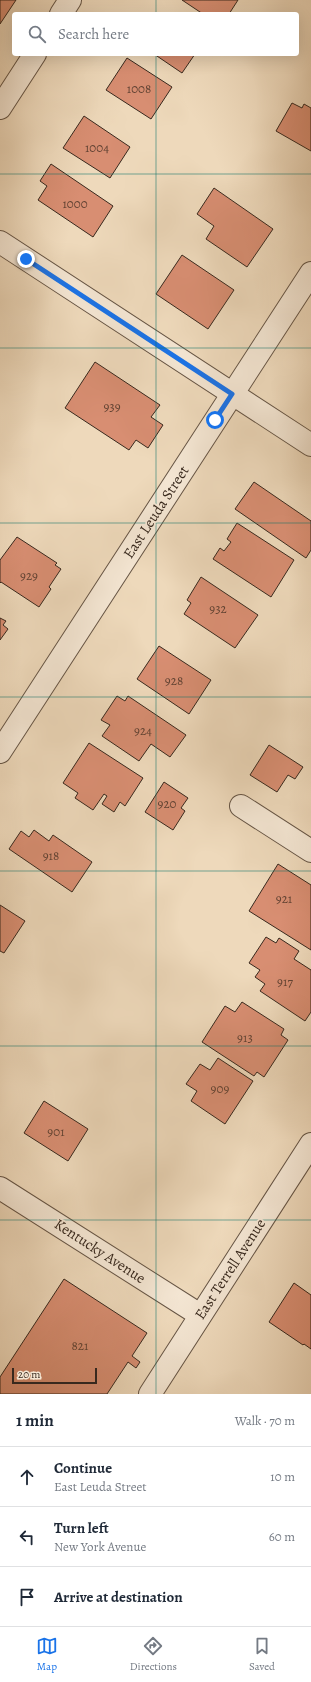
<!DOCTYPE html>
<html lang="en">
<head>
<meta charset="utf-8">
<style>
  :root { --surface:#fff; --page:#f2f2f3; --text:#1f2937; --muted:#747a83; --line:#e0e1e3; --accent:#1a73e8 }
  body { margin:0; font-family:Alegreya,serif; background:var(--page); color:var(--text) }
  .scale { position:absolute; left:12px; bottom:10px; width:85px; box-sizing:border-box; padding-left:4px; border:2px solid #38291e; border-top:0; font-size:11px; line-height:14px; white-space:nowrap; color:#38291e; -webkit-text-stroke:3px #f4e6d3; paint-order:stroke }
  .stop { position:absolute; width:12px; height:12px; margin:-9px; border:3px solid #1a73e8; border-radius:50%; background:#fff }
  .stop.end { background:#1a73e8; border-color:#fff; box-shadow:0 1px 4px #0008 }
  .list { margin:0; padding:0; list-style:none }
  h2 { display:flex; justify-content:space-between; align-items:center; height:52px; margin:0; padding:0 16px; font-size:17px }
  h2 small { font-size:13px; font-weight:400; color:var(--muted) }
  .list li { display:grid; grid-template-columns:26px 1fr auto; gap:12px; align-items:center; box-sizing:border-box; height:60px; padding:0 16px; border-top:1px solid var(--line) }
  .list b { display:block; font-size:15px; white-space:nowrap }
  .list p { margin:0; font-size:13px; white-space:nowrap; color:var(--muted) }
  .list em { font-size:13px; font-style:normal; color:var(--muted) }
  .icon { flex:none; width:22px; height:22px; fill:none; stroke:currentColor; stroke-width:2; stroke-linecap:round; stroke-linejoin:round }
  .map { position:relative; flex:none; width:311px; height:1394px; overflow:hidden }
  .search { position:absolute; background:var(--surface); box-shadow:0 4px 16px #0002; left:12px; right:12px; top:12px; height:44px; display:flex; align-items:center; gap:10px; box-sizing:border-box; padding:0 14px; border-radius:4px; color:var(--muted); font-size:15px }
  .sheet { height:232px; background:var(--surface) }
  nav { display:flex; justify-content:space-around; align-items:center; box-sizing:border-box; height:56px; border-top:1px solid var(--line); background:var(--surface); font-size:11px; color:var(--muted) }
  nav a { display:grid; justify-items:center; gap:2px }
  nav .on { color:var(--accent) }
  .map>svg:first-child { display:block }
  .building { fill:#d88e72; stroke:#38291e }
  .lines { fill:none; stroke-linecap:round; stroke-linejoin:round }
  .minor-casing { stroke:#665545; stroke-width:24 }
  .minor { stroke:#f4e6d3; stroke-width:22 }
  .route { stroke:#1a73e8; stroke-width:5 }
  .grid { fill:none; stroke:#0f766e; stroke-width:1; stroke-opacity:0.55 }
  .labels { text-anchor:middle; dominant-baseline:central; stroke-width:3.5; stroke-linejoin:round; paint-order:stroke }
  .number-label { font-size:13px; fill:#604233 }
  .street-label { font-size:15px; fill:#38291e; stroke:#f4e6d3 }
</style>
</head>
<body>
<div class="map">
<svg width="311" height="1394" viewBox="0 0 311 1394">
  <rect width="100%" height="100%" fill="#eed9bb"/>
  <filter id="stains"><feTurbulence type="fractalNoise" baseFrequency=".005" numOctaves="4"/><feColorMatrix values="0 0 0 0 .2 0 0 0 0 .09 0 0 0 0 .02 0 0 0 .5 -.17"/></filter>
  <radialGradient id="worn" r=".72"><stop offset=".6" stop-color="#630" stop-opacity="0"/><stop offset="1" stop-color="#630" stop-opacity=".3"/></radialGradient>
  <g class="building">
    <polygon points="0,0 16,0 0,24"/>
    <polygon points="182,0 238,0 229,14 203,14"/>
    <polygon points="154,54 195,54 182,73"/>
    <polygon points="127,58 172,87 151,119 106,90"/>
    <polygon points="292,103 302,108 304,104 311,108 311,151 276,131"/>
    <polygon points="84,116 130,147 110,178 63,148"/>
    <polygon points="51,164 113,206 93,237 38,200 47,186 40,181"/>
    <polygon points="214,188 273,229 247,267 206,239 214,226 197,214"/>
    <polygon points="182,255 234,290 208,329 156,294"/>
    <polygon points="95,362 160,405 151,417 163,425 148,448 136,440 129,450 65,408"/>
    <polygon points="254,482 311,521 311,550 306,558 235,509"/>
    <polygon points="237,523 294,560 271,597 213,559 220,548 224,551 231,542 227,539"/>
    <polygon points="17,537 57,563 55,565 61,569 49,587 51,589 39,607 1,582 0,583 0,560"/>
    <polygon points="201,577 258,615 235,648 184,614 191,603 187,600"/>
    <polygon points="0,618 6,621 3,625 8,629 0,640"/>
    <polygon points="159,646 211,680 189,714 137,679"/>
    <polygon points="117,696 125,701 128,696 186,735 170,757 151,744 139,761 102,736 110,725 101,720"/>
    <polygon points="89,743 143,778 125,806 120,802 114,812 102,804 107,796 104,794 93,810 75,798 78,793 63,783"/>
    <polygon points="269,745 303,767 295,779 288,775 277,792 250,775"/>
    <polygon points="164,782 188,798 181,808 185,811 173,830 145,812"/>
    <polygon points="34,830 49,841 53,835 92,862 72,892 9,849 21,831 29,837"/>
    <polygon points="278,864 311,885 311,950 249,911"/>
    <polygon points="0,905 25,921 4,953 0,951"/>
    <polygon points="266,937 276,943 279,938 299,951 294,959 311,970 311,1012 305,1021 260,991 265,984 255,977 260,970 249,963"/>
    <polygon points="242,1002 284,1029 281,1035 288,1040 264,1077 257,1072 254,1076 202,1042 225,1006 235,1012"/>
    <polygon points="218,1058 253,1081 225,1124 191,1101 197,1091 186,1084 200,1064 210,1070"/>
    <polygon points="44,1101 88,1129 68,1161 24,1133"/>
    <polygon points="64,1279 147,1333 132,1356 140,1362 136,1368 128,1362 107,1394 0,1394 0,1377"/>
    <polygon points="294,1283 311,1295 311,1349 304,1344 303,1345 269,1322"/>
  </g>
  <g class="lines">
    <g class="minor-casing">
      <g id="minor">
        <polyline points="61,14 70,0"/>
        <polyline points="0,108 35,54"/>
        <polyline points="0,242 311,445"/>
        <polyline points="0,752 311,273"/>
        <polyline points="241,806 311,851"/>
        <polyline points="0,1188 200,1315"/>
        <polyline points="150,1394 311,1144"/>
      </g>
    </g>
    <use href="#minor" class="minor"/>
  </g>
  <g class="lines">
    <polyline class="route" points="26,259 232,394 215,420"/>
  </g>
  <path class="grid" d="M156,0V14M156,54V1394M0,174H311M0,348H311M0,523H311M0,697H311M0,871H311M0,1046H311M0,1220H311"/>
  <g class="labels">
    <g class="number-label">
      <text x="139" y="88">1008</text>
      <text x="97" y="147">1004</text>
      <text x="75" y="203">1000</text>
      <text x="112" y="406">939</text>
      <text x="29" y="575">929</text>
      <text x="218" y="608">932</text>
      <text x="174" y="680">928</text>
      <text x="143" y="730">924</text>
      <text x="167" y="803">920</text>
      <text x="51" y="855">918</text>
      <text x="284" y="898">921</text>
      <text x="285" y="981">917</text>
      <text x="245" y="1037">913</text>
      <text x="220" y="1088">909</text>
      <text x="56" y="1131">901</text>
      <text x="80" y="1345">821</text>
    </g>
    <g class="street-label">
      <text transform="translate(156 512) rotate(-57)">East Leuda Street</text>
      <text transform="translate(100 1251) rotate(33)">Kentucky Avenue</text>
      <text transform="translate(230 1269) rotate(-57)">East Terrell Avenue</text>
    </g>
  </g>
  <rect width="100%" height="100%" filter="url(#stains)"/>
  <rect width="100%" height="100%" fill="url(#worn)"/>
</svg>
<div class="scale">20 m</div>
<div class="stop" style="left:215px;top:420px"></div>
<div class="stop end" style="left:26px;top:259px"></div>
<div class="search"><svg class="icon" aria-label="search" viewBox="0 0 24 24"><circle cx="10" cy="10" r="6"/><path d="M15 15l6 6"/></svg>Search here</div>
</div>
<section class="sheet">
<h2>1 min<small>Walk · 70 m</small></h2>
<ul class="list">
<li><svg class="icon" aria-label="ahead" viewBox="0 0 24 24"><path d="M12 20V5M6 11l6-6 6 6"/></svg><div><b>Continue</b><p>East Leuda Street</p></div><em>10 m</em></li>
<li><svg class="icon" aria-label="left" viewBox="0 0 24 24"><path d="M17 20v-9H6M10 6l-5 5 5 5"/></svg><div><b>Turn left</b><p>New York Avenue</p></div><em>60 m</em></li>
<li><svg class="icon" aria-label="arrive" viewBox="0 0 24 24"><path d="M6 21V4h12l-3 4 3 4H6"/></svg><div><b>Arrive at destination</b></div></li>
</ul>
</section>
<nav>
<a class="on"><svg class="icon" aria-label="map" viewBox="0 0 24 24"><path d="M3 6l6-2 6 2 6-2v14l-6 2-6-2-6 2zM9 4v14M15 6v14"/></svg>Map</a>
<a><svg class="icon" aria-label="directions" viewBox="0 0 24 24"><path d="M12 3l9 9-9 9-9-9zM9 14v-3h6M13 9l2 2-2 2"/></svg>Directions</a>
<a><svg class="icon" aria-label="saved" viewBox="0 0 24 24"><path d="M7 4h10v16l-5-4-5 4z"/></svg>Saved</a>
</nav>
</body>
</html>
